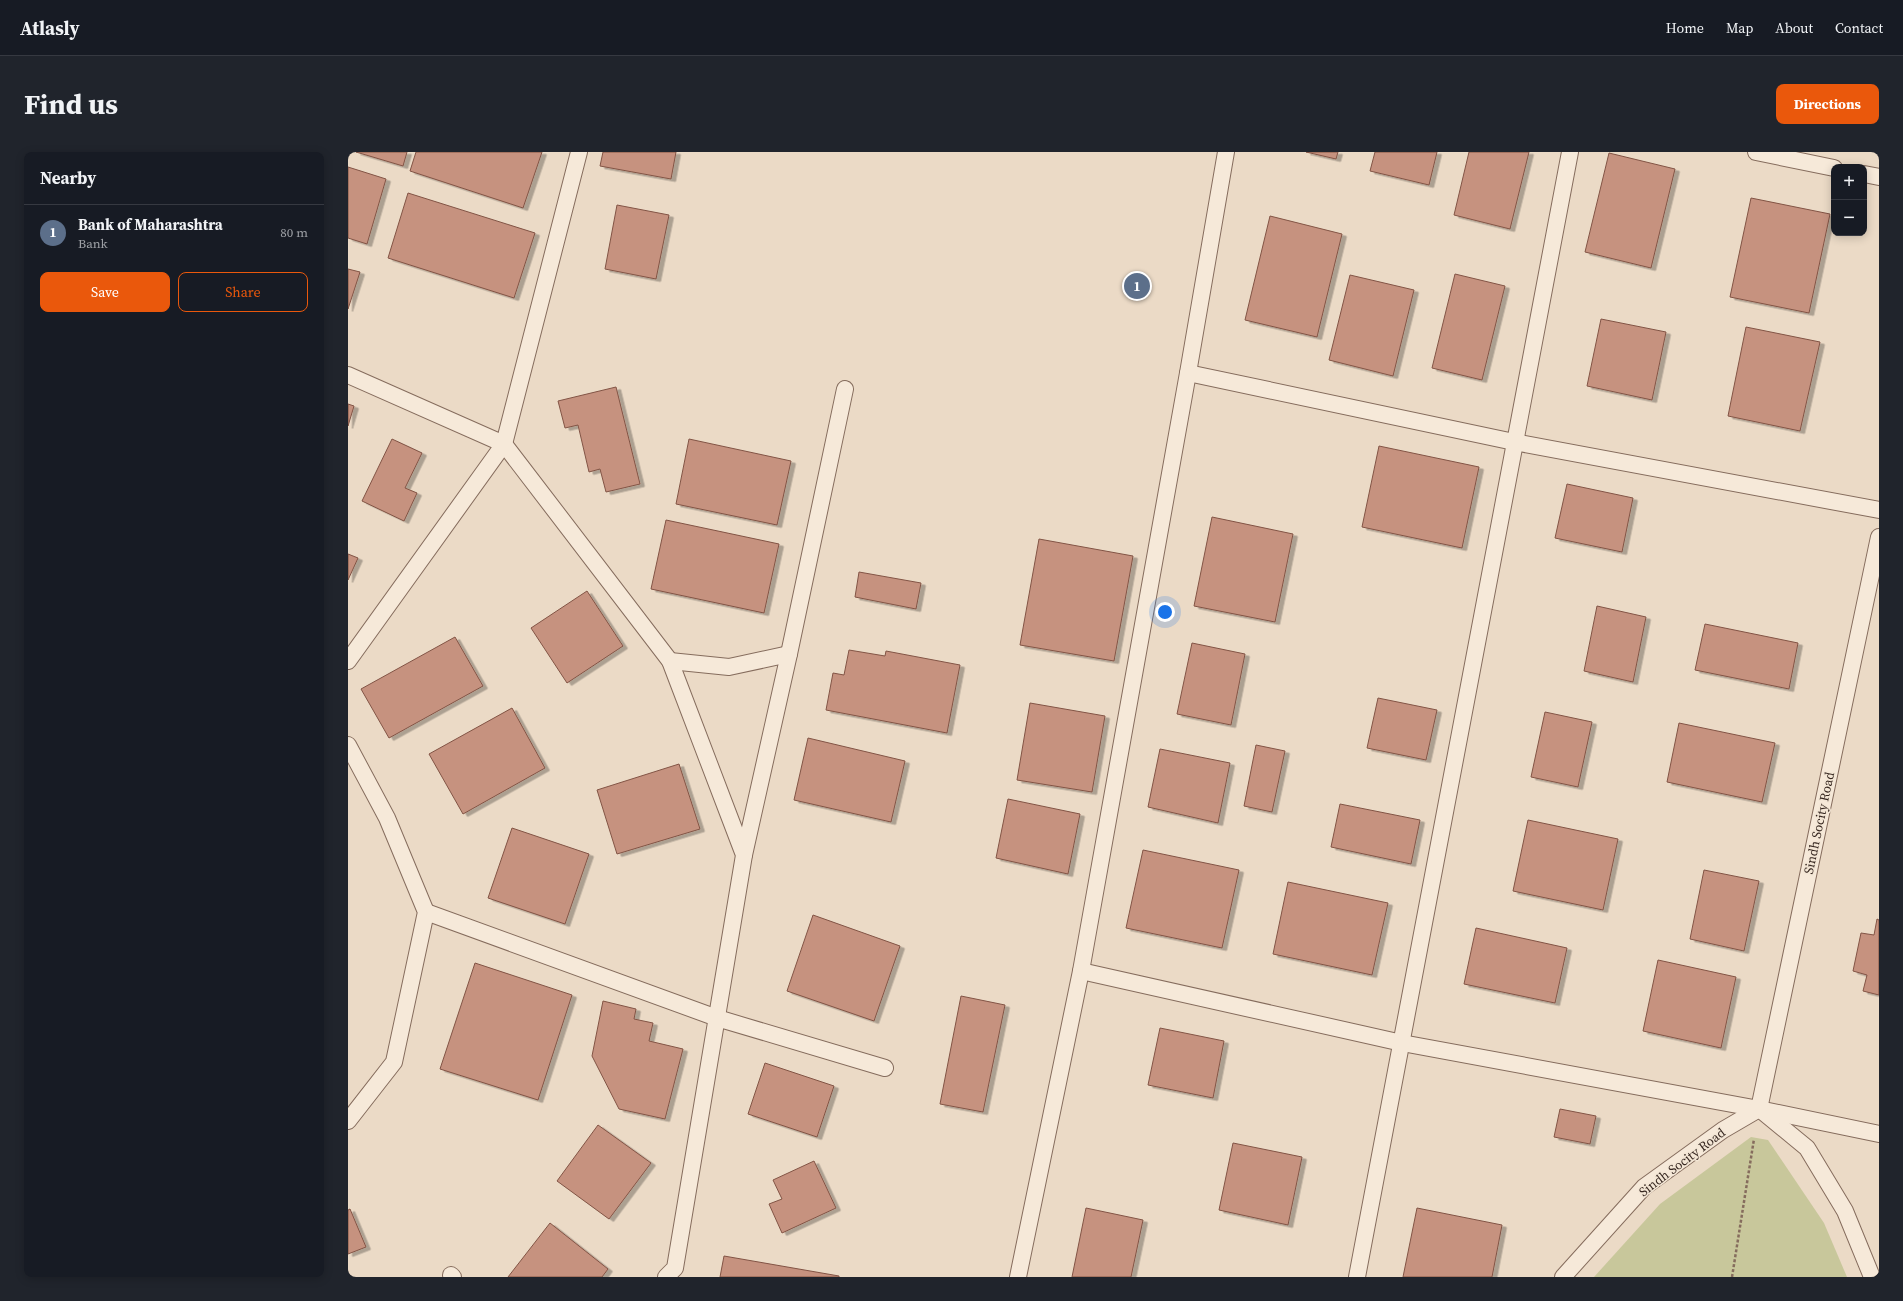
<!DOCTYPE html>
<html lang="en">
<head>
<meta charset="utf-8">
<style>
  :root { --surface:#171b24; --page:#20242c; --text:#f1f3f6; --muted:#9ea1a6; --line:#363941; --accent:#ea580c }
  body { margin:0; font-family:"Source Serif 4",serif; background:var(--page); color:var(--text) }
  .controls { position:absolute; right:12px; top:12px; display:grid; overflow:hidden; border-radius:8px; box-shadow:0 2px 10px #0003 }
  .controls button { width:36px; height:36px; display:grid; place-items:center; padding:0; border:0; border-bottom:1px solid var(--line); background:var(--surface); color:var(--text); font:20px sans-serif }
  .you { position:absolute; left:817px; top:460px; width:14px; height:14px; margin:-10px; border:3px solid #fff; border-radius:50%; background:#1a73e8; box-shadow:0 0 0 6px #1a73e833 }
  .badge { display:grid; place-items:center; width:26px; height:26px; border-radius:50%; background:var(--accent); color:#fff; font-size:13px; font-weight:700 }
  .pin { position:absolute; translate:-50% -50%; border:2px solid #fff; box-shadow:0 1px 4px #0006 }
  .list { margin:0; padding:0; list-style:none }
  h2 { display:flex; justify-content:space-between; align-items:center; height:52px; margin:0; padding:0 16px; font-size:17px }
  h2 small { font-size:13px; font-weight:400; color:var(--muted) }
  .list li { display:grid; grid-template-columns:26px 1fr auto; gap:12px; align-items:center; box-sizing:border-box; height:56px; padding:0 16px; border-top:1px solid var(--line) }
  .list b { display:block; font-size:15px; white-space:nowrap }
  .list p { margin:0; font-size:13px; white-space:nowrap; color:var(--muted) }
  .list em { font-size:13px; font-style:normal; color:var(--muted) }
  .actions { display:flex; gap:8px; padding:12px 16px }
  .actions a { flex:1; padding:9px 0; border:1px solid var(--accent); border-radius:8px; text-align:center; font-size:14px; color:var(--accent) }
  .actions .main { background:var(--accent); color:#fff }
  .map { position:relative; flex:none; width:1531px; height:1125px; overflow:hidden; border-radius:8px }
  header { display:flex; align-items:center; gap:24px; box-sizing:border-box; height:56px; padding:0 20px; background:var(--surface); border-bottom:1px solid var(--line) }
  header strong { font-size:19px }
  nav { display:flex; gap:22px; margin-inline-start:auto; font-size:14px }
  .intro { display:flex; align-items:center; justify-content:space-between; box-sizing:border-box; height:96px; padding:0 24px }
  h1 { margin:0; font-size:28px }
  .button { padding:10px 18px; border-radius:8px; background:var(--accent); color:#fff; font-size:14px; font-weight:700 }
  main { display:flex; gap:24px; padding:0 24px }
  aside { flex:1; background:var(--surface); border-radius:8px; box-shadow:0 2px 10px #0003 }
  .map>svg:first-child { display:block }
  .green { fill:#c8c79b }
  .building { fill:#c6927f; stroke:#825445; filter:url(#shadow) }
  .lines { fill:none; stroke-linecap:round; stroke-linejoin:round }
  .service-casing { stroke:#856c5d; stroke-width:18 }
  .path { stroke:#856c5d; stroke-width:2.5; stroke-dasharray:3 2; stroke-linecap:butt }
  .service { stroke:#f6e9d9; stroke-width:16 }
  .labels { text-anchor:middle; dominant-baseline:central; stroke-width:3; stroke-linejoin:round; paint-order:stroke }
  .street-label { font-size:13px; fill:#362720; stroke:#f3e6d5 }
</style>
</head>
<body>
<header>
<strong>Atlasly</strong>
<nav><a>Home</a><a>Map</a><a>About</a><a>Contact</a></nav>
</header>
<div class="intro"><h1>Find us</h1><a class="button">Directions</a></div>
<main>
<aside>
<h2>Nearby<small></small></h2>
<ul class="list">
<li><span class="badge" style="background:#5c6f8a">1</span><div><b>Bank of Maharashtra</b><p>Bank</p></div><em>80 m</em></li>
</ul>
<div class="actions"><a class="main">Save</a><a>Share</a></div>
</aside>
<div class="map">
<svg width="1531" height="1125" viewBox="0 0 1531 1125">
  <defs>
    <filter id="shadow"><feDropShadow dx="4.5" dy="2.5" stdDeviation="0" flood-color="#0004"/></filter>
  </defs>
  <rect width="100%" height="100%" fill="#ebdac6"/>
  <polygon class="green" points="1403,985 1420,988 1476,1071 1499,1125 1246,1125 1312,1052"/>
  <g class="building">
    <polygon points="8,0 59,0 55,14"/>
    <polygon points="68,0 194,0 175,56 62,19"/>
    <polygon points="255,0 328,0 323,27 252,14"/>
    <polygon points="958,0 990,0 988,7"/>
    <polygon points="1027,0 1089,0 1081,33 1022,19"/>
    <polygon points="1121,0 1181,0 1162,77 1106,63"/>
    <polygon points="1261,1 1327,17 1303,116 1237,100"/>
    <polygon points="0,15 38,27 19,92 0,86"/>
    <polygon points="60,41 187,81 166,146 40,106"/>
    <polygon points="1403,46 1482,62 1461,161 1382,145"/>
    <polygon points="269,53 321,63 308,127 257,117"/>
    <polygon points="922,64 994,82 969,185 897,168"/>
    <polygon points="0,117 12,120 0,157"/>
    <polygon points="1107,122 1157,134 1134,228 1084,216"/>
    <polygon points="1002,123 1066,138 1045,224 981,208"/>
    <polygon points="1253,167 1318,180 1304,248 1239,234"/>
    <polygon points="1398,175 1472,190 1452,279 1380,264"/>
    <polygon points="268,235 292,332 258,340 252,317 241,320 230,273 217,276 210,249"/>
    <polygon points="0,252 6,254 0,274"/>
    <polygon points="44,287 74,301 57,336 69,341 56,369 14,349"/>
    <polygon points="341,287 443,309 429,373 328,352"/>
    <polygon points="1031,294 1131,315 1114,396 1014,375"/>
    <polygon points="1219,332 1285,346 1274,400 1207,386"/>
    <polygon points="864,365 945,382 927,470 846,454"/>
    <polygon points="318,368 431,392 416,461 303,437"/>
    <polygon points="691,387 785,404 766,509 672,493"/>
    <polygon points="0,402 10,406 0,428"/>
    <polygon points="511,420 573,431 568,457 507,445"/>
    <polygon points="239,439 275,494 219,531 183,476"/>
    <polygon points="1249,454 1298,465 1285,530 1236,519"/>
    <polygon points="1357,472 1450,491 1441,537 1347,518"/>
    <polygon points="107,485 135,534 41,586 13,537"/>
    <polygon points="844,491 897,502 883,573 829,562"/>
    <polygon points="501,498 537,504 538,499 612,513 599,581 478,558 485,521 496,523"/>
    <polygon points="1030,546 1089,558 1078,608 1019,596"/>
    <polygon points="682,551 757,564 744,640 669,628"/>
    <polygon points="164,556 197,616 115,662 81,602"/>
    <polygon points="1197,560 1244,570 1230,635 1183,625"/>
    <polygon points="1331,571 1427,591 1414,650 1319,630"/>
    <polygon points="460,586 557,609 543,670 446,648"/>
    <polygon points="908,593 937,599 924,660 896,654"/>
    <polygon points="812,597 882,611 870,671 800,655"/>
    <polygon points="331,612 352,677 269,702 249,638"/>
    <polygon points="660,647 732,662 720,722 648,706"/>
    <polygon points="992,652 1072,668 1063,712 983,695"/>
    <polygon points="1180,668 1270,687 1255,758 1165,739"/>
    <polygon points="164,676 241,702 217,772 140,746"/>
    <polygon points="795,698 891,718 874,796 778,776"/>
    <polygon points="1356,718 1411,729 1396,799 1342,787"/>
    <polygon points="940,730 1040,751 1024,823 925,802"/>
    <polygon points="465,763 552,794 526,869 439,839"/>
    <polygon points="1529,767 1531,768 1531,843 1515,839 1519,823 1505,819 1513,781 1526,783"/>
    <polygon points="1128,776 1219,796 1207,851 1116,832"/>
    <polygon points="1310,808 1388,825 1373,896 1295,879"/>
    <polygon points="127,811 224,843 190,948 92,917"/>
    <polygon points="613,844 657,853 635,960 592,952"/>
    <polygon points="255,849 288,857 286,867 305,871 301,889 335,897 317,967 271,957 244,904"/>
    <polygon points="812,876 876,889 865,946 800,933"/>
    <polygon points="417,911 486,934 469,985 400,962"/>
    <polygon points="1212,957 1248,964 1242,992 1206,985"/>
    <polygon points="250,973 303,1011 261,1067 209,1029"/>
    <polygon points="885,991 954,1005 940,1073 871,1058"/>
    <polygon points="466,1009 488,1056 434,1081 421,1052 434,1047 425,1028"/>
    <polygon points="738,1056 795,1068 783,1125 724,1125"/>
    <polygon points="1069,1056 1154,1073 1144,1125 1055,1125"/>
    <polygon points="2,1057 18,1095 0,1102 0,1058"/>
    <polygon points="202,1071 260,1117 254,1125 160,1125"/>
    <polygon points="376,1104 491,1124 491,1125 372,1125"/>
  </g>
  <g class="lines">
    <g class="service-casing">
      <g id="service">
        <polyline points="1408,0 1486,16"/>
        <polyline points="1516,22 1531,25"/>
        <polyline points="840,221 1166,290 1531,358"/>
        <polyline points="0,223 156,292 322,509 396,703 327,1116 318,1125"/>
        <polyline points="0,509 156,292 231,0"/>
        <polyline points="322,509 381,515 441,502"/>
        <polyline points="0,593 39,666 78,760 46,910 0,969"/>
        <polyline points="396,703 441,502 497,237"/>
        <polyline points="78,760 369,866 537,916"/>
        <polyline points="733,819 1054,891 1411,957 1531,982"/>
        <polyline points="1414,959 1459,996 1497,1059 1524,1125"/>
        <polyline points="103,1123 105,1125"/>
        <polyline points="670,1125 733,819 840,221 878,0"/>
        <polyline points="1009,1125 1222,0"/>
        <polyline points="1215,1125 1296,1035 1375,978 1411,957 1531,385"/>
      </g>
    </g>
    <polyline class="path" points="1384,1125 1406,987"/>
    <use href="#service" class="service"/>
  </g>
  <g class="labels">
    <g class="street-label">
      <text transform="translate(1471 671) rotate(-78)">Sindh Socity Road</text>
      <text transform="translate(1334 1010) rotate(-37)">Sindh Socity Road</text>
    </g>
  </g>
</svg>
<div class="controls">
<button>+</button>
<button>−</button>
</div>
<div class="you"></div>
<div class="pin badge" style="left:789px;top:134px;background:#5c6f8a">1</div>
</div>
</main>
</body>
</html>
